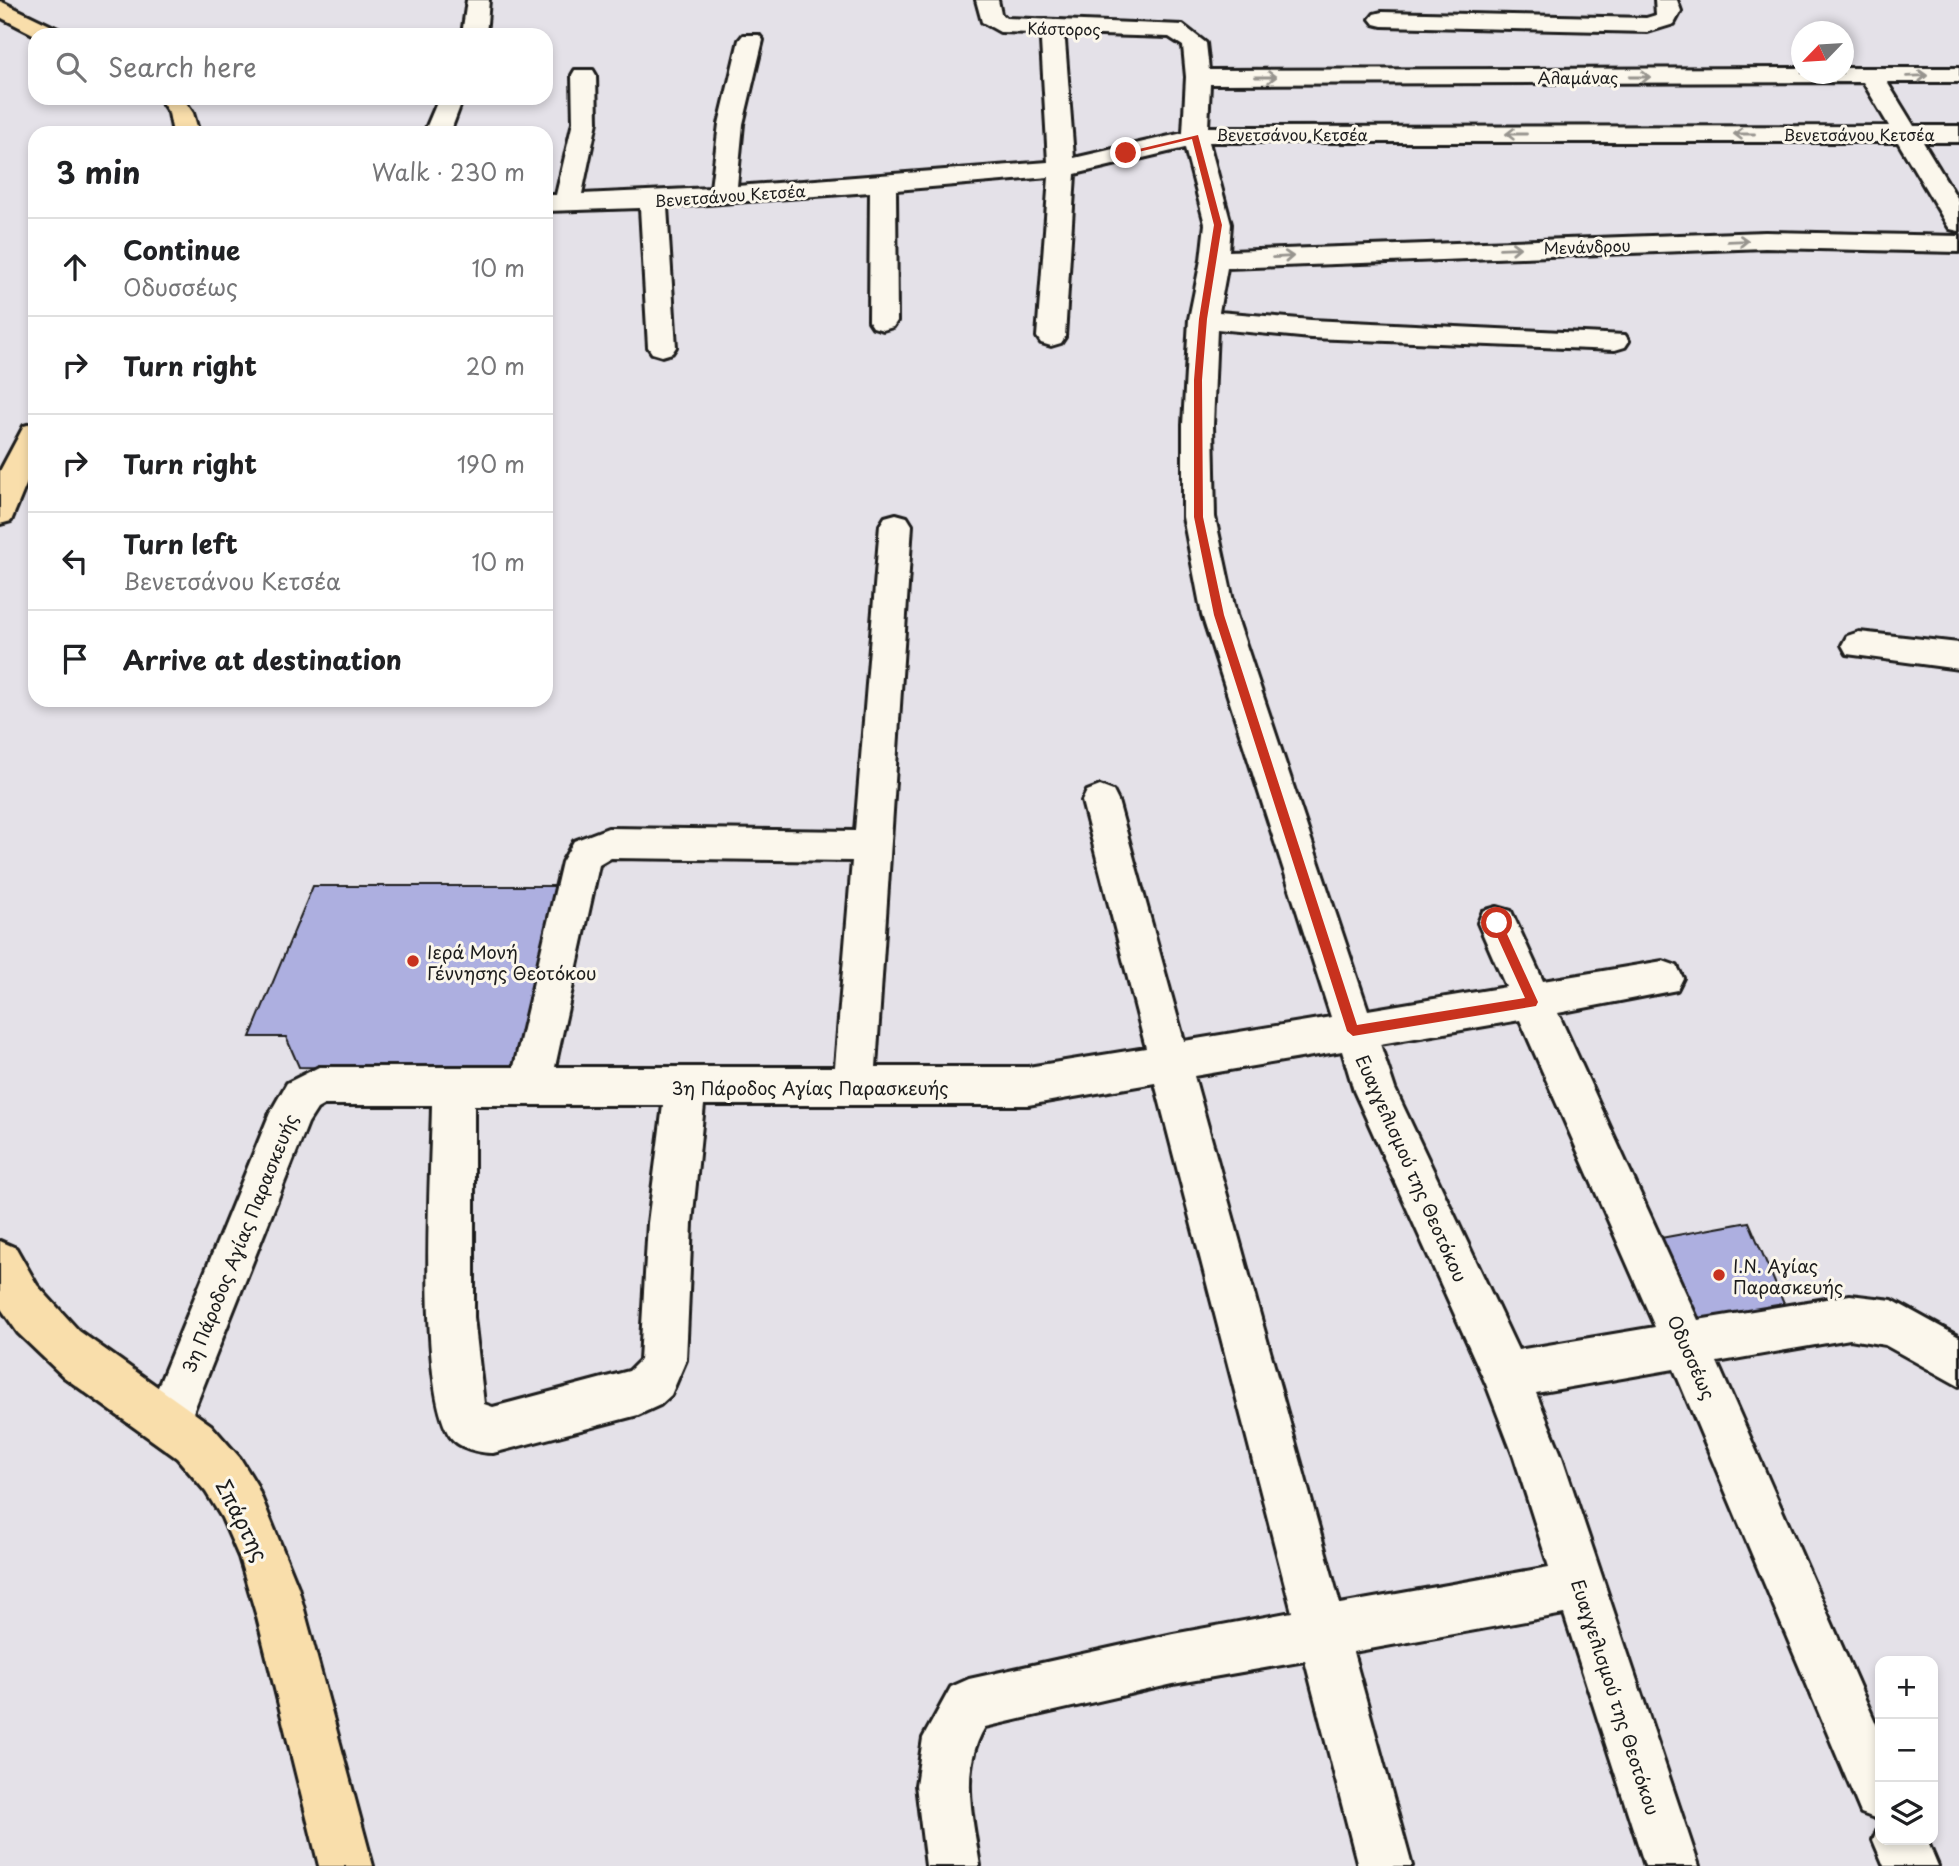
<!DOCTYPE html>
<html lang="en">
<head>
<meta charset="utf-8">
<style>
  :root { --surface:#fff; --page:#f6f6f6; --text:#202124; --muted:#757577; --line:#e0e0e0 }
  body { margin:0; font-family:"Playpen Sans",sans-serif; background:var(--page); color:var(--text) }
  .controls { position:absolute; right:21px; bottom:21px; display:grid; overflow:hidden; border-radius:14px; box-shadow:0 4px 10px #0003 }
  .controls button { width:63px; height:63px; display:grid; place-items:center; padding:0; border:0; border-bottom:2px solid var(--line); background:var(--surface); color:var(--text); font:35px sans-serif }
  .compass { position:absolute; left:1791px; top:21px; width:63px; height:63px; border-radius:50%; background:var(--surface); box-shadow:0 4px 10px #0003; rotate:245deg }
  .stop { position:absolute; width:21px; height:21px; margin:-16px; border:5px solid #c8321e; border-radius:50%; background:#fff }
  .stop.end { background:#c8321e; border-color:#fff; box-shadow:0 2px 7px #0008 }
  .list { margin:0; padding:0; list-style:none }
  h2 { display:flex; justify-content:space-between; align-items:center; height:91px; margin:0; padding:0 28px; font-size:30px }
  h2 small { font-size:23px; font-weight:400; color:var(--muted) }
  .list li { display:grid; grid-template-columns:46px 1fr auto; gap:21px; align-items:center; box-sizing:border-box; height:98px; padding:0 28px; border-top:2px solid var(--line) }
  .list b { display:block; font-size:26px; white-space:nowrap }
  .list p { margin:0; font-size:23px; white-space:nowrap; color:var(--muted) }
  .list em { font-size:23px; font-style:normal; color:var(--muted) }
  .icon { flex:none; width:38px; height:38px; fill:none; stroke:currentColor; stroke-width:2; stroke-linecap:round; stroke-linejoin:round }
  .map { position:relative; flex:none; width:1959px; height:1866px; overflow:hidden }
  .search { position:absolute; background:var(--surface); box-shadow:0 4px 10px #0003; left:28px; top:28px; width:525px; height:77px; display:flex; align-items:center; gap:18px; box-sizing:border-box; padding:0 24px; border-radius:21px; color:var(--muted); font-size:26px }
  .panel { position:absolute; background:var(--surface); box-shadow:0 4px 10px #0003; left:28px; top:126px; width:525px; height:581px; border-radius:21px }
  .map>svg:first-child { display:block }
  .building { fill:#adafe0; stroke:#1c1c1c; stroke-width:2 }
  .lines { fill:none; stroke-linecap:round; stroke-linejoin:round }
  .street-casing { stroke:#1c1c1c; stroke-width:6 }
  .primary-casing { stroke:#1c1c1c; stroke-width:6 }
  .street { fill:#fbf7ec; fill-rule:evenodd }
  .primary { fill:#f9deab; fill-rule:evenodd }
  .oneway { stroke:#97948e }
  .route { fill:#c8321e }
  .poi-dot { fill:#c8321e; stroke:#fbf7ec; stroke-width:2.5 }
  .labels { text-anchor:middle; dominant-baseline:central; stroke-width:6; stroke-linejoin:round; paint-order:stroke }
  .far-street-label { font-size:16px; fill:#1c1c1c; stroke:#fbf7ec }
  .poi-label { font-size:18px; fill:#1c1c1c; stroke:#fbf7ec; text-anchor:start }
  .street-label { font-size:18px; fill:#1c1c1c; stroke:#fbf7ec }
  .near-street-label { font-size:21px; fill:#1c1c1c; stroke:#fbf7ec }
</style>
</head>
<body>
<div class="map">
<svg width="1959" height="1866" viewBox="0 0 1959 1866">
  <rect width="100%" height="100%" fill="#e4e1e8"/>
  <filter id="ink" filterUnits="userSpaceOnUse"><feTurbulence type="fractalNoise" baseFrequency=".0143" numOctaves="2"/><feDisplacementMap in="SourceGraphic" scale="14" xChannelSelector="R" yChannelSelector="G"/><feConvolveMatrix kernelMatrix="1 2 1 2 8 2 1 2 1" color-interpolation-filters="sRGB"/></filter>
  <g filter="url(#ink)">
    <g class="building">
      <polygon points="313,886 561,886 520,1070 299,1067 286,1037 250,1037"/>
      <polygon points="1749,1222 1787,1311 1690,1324 1650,1240"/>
    </g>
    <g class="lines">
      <g class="street-casing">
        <g id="street">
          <polygon points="467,0 489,0 486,35 462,35"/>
          <path d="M976,0H998L1001,14L1006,18L1183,25L1206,43L1209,70L1801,68V74H1843V68H1959V82H1887L1914,126H1959V142H1923L1959,201V231L1950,229L1946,223L1898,142H1209L1231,224L1229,251L1765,232L1959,236V252L1765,248L1227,268L1219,312L1311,320L1625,335L1629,341L1625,347L1615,350L1311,338L1217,329L1213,425L1215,517L1236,615L1368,1010L1506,987L1478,923L1483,911L1497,907L1511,911L1543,981L1663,961L1677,966L1683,978L1677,990L1558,1013L1698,1320L1850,1295L1892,1300L1959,1337V1386L1885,1345L1850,1339L1717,1362L1880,1733V1820L1861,1813L1674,1369L1536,1393L1562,1457L1699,1866H1645L1564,1614L1353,1652L1412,1866H1358L1305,1661L1173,1684L985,1727C959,1770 973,1819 980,1866H926L916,1785L923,1738L951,1687L969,1679L1173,1634L1292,1612L1155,1083L1028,1105H704L692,1223L686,1360L671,1395L660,1405L638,1415L493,1453C479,1453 458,1448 450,1436C417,1387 431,1172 432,1105H324L317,1109L308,1123L184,1435L168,1442L152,1435L145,1419L270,1113L287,1083L319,1067H514L562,862L574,841L608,828L855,831L880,525L885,517L896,514L907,517L912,525L876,1067H1028L1146,1048L1082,801L1087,791L1100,786L1113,791L1118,801L1184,1041L1331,1017L1202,615L1183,517V425L1189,319L1201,260L1205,224L1185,148L1075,174L1065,337L1061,343L1051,346L1041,343L1037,337L1049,177L896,190L897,321L893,327L883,330L873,327L869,321L870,192L667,207L676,347L672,353L662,356L652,353L648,347L640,208L546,211V195H556L573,122L572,75L575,70H593L596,75L597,122L582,194L711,188L719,124L739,40L743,35H759L763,40L743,124L737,186L1048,162L1041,41L1045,36H1061L1065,41L1074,158L1183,133L1186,77L1183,46L1169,37L1000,32L982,22ZM1863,82L1889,126L1208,127L1210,84ZM611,858L852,861L835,1067H555L599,865ZM1520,1020L1655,1327L1518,1350L1395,1089L1380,1044ZM1342,1051L1354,1091L1486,1384L1514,1457L1549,1567L1340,1604L1194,1076ZM474,1105H663L648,1223L640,1360L629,1371L493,1407L484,1404L474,1317Z"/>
          <polygon points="1655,0 1677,0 1681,11 1674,24 1648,32 1382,26 1374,24 1370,19 1374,14 1382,12 1646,18 1656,15"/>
          <polygon points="439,98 463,98 450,133 424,133"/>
          <polygon points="1859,632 1959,643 1959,669 1847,654 1842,645 1847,636"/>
          <polygon points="1880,1823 1880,1840 1927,1840 1938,1866 1884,1866 1873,1840"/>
        </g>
      </g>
      <g class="primary-casing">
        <g id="primary">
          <polygon points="0,1 60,30 64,35 35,35 0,17"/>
          <polygon points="159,98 183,98 193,113 199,133 173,133 169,113"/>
          <polygon points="35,423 35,463 11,521 0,524 0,471 24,426"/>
          <polygon points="0,1241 16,1248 37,1285 79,1331 211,1425 240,1458 256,1484 298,1587 373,1866 319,1866 257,1617 239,1557 222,1518 206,1492 177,1458 64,1377 18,1333 0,1307"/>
        </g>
      </g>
      <use href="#street" class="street"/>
      <use href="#primary" class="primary"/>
    </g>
    <defs><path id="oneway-shaft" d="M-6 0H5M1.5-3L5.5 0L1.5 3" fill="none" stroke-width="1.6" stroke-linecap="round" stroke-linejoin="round" transform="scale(1.75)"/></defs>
    <g class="oneway">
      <use href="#oneway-shaft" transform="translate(1917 76) rotate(-2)"/>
      <use href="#oneway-shaft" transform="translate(1266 77)"/>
      <use href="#oneway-shaft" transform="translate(1640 77)"/>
      <use href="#oneway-shaft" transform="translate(1516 134) rotate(180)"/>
      <use href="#oneway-shaft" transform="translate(1744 134) rotate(180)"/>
      <use href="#oneway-shaft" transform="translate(1738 241) rotate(-2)"/>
      <use href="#oneway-shaft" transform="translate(1510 248) rotate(-2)"/>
      <use href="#oneway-shaft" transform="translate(1283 257) rotate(-3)"/>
    </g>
  </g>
  <polygon class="route" points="1198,135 1222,225 1207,319 1202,380 1203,517 1224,615 1357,1025 1525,998 1491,923 1497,918 1502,923 1538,1002 1536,1006 1353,1036 1347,1031 1214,615 1194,517 1194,380 1199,319 1214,225 1192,139 1126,155 1122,153"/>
  <g class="poi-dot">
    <circle cx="413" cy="961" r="7"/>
    <circle cx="1719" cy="1275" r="7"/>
  </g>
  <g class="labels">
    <g class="far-street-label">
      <text transform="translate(1064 28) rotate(1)">Κάστορος</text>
      <text x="1578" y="77">Αλαμάνας</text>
      <text x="1292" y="134">Βενετσάνου Κετσέα</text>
      <text x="1859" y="134">Βενετσάνου Κετσέα</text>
      <text transform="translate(730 195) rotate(-4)">Βενετσάνου Κετσέα</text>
      <text transform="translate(1587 246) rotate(-2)">Μενάνδρου</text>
    </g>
    <g class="poi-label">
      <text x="427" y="951">Ιερά Μονή<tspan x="427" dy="21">Γέννησης Θεοτόκου</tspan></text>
      <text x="1733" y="1265">Ι.Ν. Αγίας<tspan x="1733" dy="21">Παρασκευής</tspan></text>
    </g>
    <g class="street-label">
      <text x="810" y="1087">3η Πάροδος Αγίας Παρασκευής</text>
      <text transform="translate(1412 1168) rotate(66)">Ευαγγελισμού της Θεοτόκου</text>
      <text transform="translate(239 1243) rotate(-68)">3η Πάροδος Αγίας Παρασκευής</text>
      <text transform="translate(1692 1357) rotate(66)">Οδυσσέως</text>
      <text transform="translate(1616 1697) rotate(72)">Ευαγγελισμού της Θεοτόκου</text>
    </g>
    <g class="near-street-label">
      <text transform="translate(243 1520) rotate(63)">Σπάρτης</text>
    </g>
  </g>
</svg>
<div class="controls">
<button>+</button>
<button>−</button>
<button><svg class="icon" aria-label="layers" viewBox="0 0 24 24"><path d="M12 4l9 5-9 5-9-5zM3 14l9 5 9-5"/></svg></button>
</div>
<svg class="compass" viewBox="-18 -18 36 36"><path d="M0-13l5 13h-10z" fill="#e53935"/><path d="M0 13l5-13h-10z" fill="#757577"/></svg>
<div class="stop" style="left:1497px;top:923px"></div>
<div class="stop end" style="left:1126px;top:153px"></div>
<div class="search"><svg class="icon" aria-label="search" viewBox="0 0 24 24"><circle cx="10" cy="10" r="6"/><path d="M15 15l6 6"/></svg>Search here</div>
<section class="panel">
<h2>3 min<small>Walk · 230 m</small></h2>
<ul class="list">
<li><svg class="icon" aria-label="ahead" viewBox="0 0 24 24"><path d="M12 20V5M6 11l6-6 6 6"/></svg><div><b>Continue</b><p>Οδυσσέως</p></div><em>10 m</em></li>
<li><svg class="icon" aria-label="right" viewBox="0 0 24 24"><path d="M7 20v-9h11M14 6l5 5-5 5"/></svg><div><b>Turn right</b></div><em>20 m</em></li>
<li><svg class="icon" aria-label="right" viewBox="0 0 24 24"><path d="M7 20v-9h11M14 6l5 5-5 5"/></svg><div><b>Turn right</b></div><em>190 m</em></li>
<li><svg class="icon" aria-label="left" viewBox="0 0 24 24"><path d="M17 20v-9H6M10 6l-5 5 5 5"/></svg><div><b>Turn left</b><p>Βενετσάνου Κετσέα</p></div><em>10 m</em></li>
<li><svg class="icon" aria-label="arrive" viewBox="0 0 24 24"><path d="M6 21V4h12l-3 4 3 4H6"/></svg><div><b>Arrive at destination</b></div></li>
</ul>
</section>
</div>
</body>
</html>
